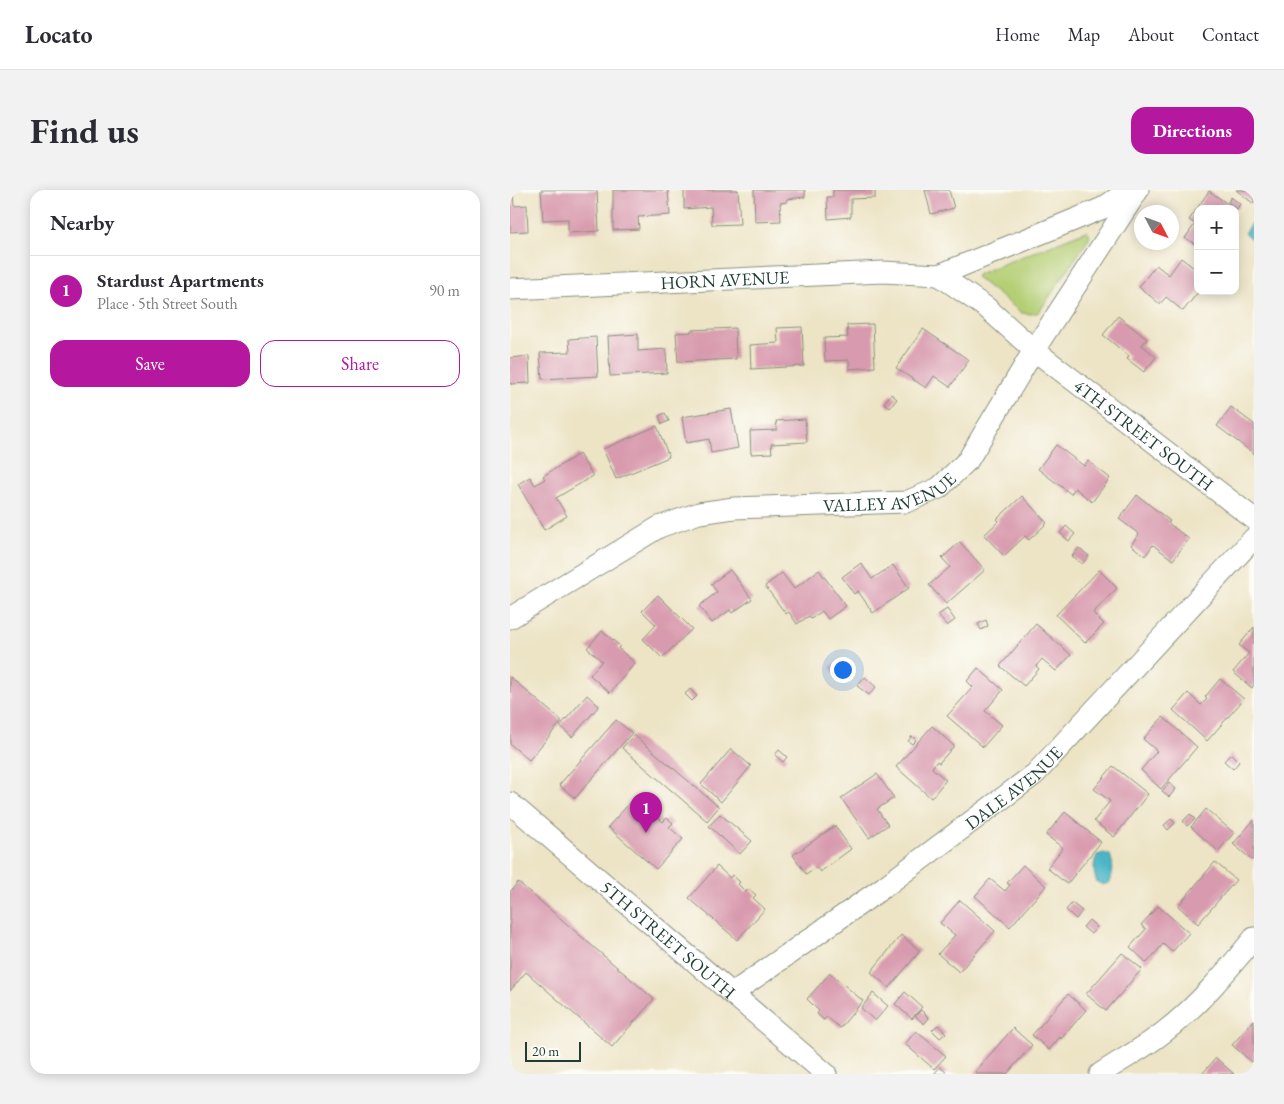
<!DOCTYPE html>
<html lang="en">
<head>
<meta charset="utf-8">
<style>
  :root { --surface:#fff; --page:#f2f2f3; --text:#2b2b33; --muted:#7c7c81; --line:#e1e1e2; --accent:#b5179e }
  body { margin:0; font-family:"EB Garamond",serif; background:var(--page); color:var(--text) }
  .controls { position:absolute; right:15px; top:15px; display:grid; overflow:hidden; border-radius:10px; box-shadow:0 2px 12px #0003 }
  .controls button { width:45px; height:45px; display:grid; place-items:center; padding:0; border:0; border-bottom:1px solid var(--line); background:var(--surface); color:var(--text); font:25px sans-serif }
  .compass { position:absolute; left:624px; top:15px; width:45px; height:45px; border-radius:50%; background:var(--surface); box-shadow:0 2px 12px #0003; rotate:131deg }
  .scale { position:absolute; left:15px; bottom:12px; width:56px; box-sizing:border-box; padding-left:5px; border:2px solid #1f3d34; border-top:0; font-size:14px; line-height:18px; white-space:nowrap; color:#1f3d34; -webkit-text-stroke:4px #fdfcf7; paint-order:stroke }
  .you { position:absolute; left:332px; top:479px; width:18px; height:18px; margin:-12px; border:4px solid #fff; border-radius:50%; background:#1a73e8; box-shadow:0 0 0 8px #1a73e833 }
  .badge { display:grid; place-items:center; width:32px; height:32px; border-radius:50%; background:var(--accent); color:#fff; font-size:16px; font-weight:700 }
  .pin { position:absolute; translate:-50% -41px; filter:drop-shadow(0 1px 2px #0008) }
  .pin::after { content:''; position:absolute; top:26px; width:18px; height:15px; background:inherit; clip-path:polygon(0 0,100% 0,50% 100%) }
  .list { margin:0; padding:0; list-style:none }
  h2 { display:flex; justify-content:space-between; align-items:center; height:65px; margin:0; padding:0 20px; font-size:21px }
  h2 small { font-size:16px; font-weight:400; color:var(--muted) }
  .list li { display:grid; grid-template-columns:32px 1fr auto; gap:15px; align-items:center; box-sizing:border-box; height:70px; padding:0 20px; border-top:1px solid var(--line) }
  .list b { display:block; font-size:19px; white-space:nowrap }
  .list p { margin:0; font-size:16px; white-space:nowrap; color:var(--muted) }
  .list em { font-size:16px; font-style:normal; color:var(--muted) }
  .actions { display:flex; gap:10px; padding:15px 20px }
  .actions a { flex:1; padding:11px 0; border:1px solid var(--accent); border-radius:15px; text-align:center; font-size:18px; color:var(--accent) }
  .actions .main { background:var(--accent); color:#fff }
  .map { position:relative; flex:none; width:744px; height:884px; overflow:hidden; border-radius:15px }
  header { display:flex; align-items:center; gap:30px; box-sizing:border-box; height:70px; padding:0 25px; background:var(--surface); border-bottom:1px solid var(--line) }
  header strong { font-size:24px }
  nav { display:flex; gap:28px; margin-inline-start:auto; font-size:18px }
  .intro { display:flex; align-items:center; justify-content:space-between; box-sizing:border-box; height:120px; padding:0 30px }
  h1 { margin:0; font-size:35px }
  .button { padding:12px 22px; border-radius:15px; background:var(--accent); color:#fff; font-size:18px; font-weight:700 }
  main { display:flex; gap:30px; padding:0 30px }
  aside { flex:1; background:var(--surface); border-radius:15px; box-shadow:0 2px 12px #0003 }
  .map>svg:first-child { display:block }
  .green { fill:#b4ce73; stroke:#6a8654 }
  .water { fill:#49b5c5; stroke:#34797c }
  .building { fill:#d89aae }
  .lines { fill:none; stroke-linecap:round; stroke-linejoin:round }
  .minor-casing { stroke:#86907d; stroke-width:23 }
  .minor { stroke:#fff; stroke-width:21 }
  .labels { text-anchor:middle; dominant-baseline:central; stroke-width:4; stroke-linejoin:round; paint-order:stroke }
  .street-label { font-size:18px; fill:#1f3d34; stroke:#fdfcf7 }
</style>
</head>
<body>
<header>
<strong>Locato</strong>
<nav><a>Home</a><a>Map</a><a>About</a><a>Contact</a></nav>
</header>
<div class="intro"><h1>Find us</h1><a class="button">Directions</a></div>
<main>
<aside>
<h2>Nearby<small></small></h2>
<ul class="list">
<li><span class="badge">1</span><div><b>Stardust Apartments</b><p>Place · 5th Street South</p></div><em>90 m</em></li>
</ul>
<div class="actions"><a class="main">Save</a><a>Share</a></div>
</aside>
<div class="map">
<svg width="744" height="884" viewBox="0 0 744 884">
  <rect width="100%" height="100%" fill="#fdfcf7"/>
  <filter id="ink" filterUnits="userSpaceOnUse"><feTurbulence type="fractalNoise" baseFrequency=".02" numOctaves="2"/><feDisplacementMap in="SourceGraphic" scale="10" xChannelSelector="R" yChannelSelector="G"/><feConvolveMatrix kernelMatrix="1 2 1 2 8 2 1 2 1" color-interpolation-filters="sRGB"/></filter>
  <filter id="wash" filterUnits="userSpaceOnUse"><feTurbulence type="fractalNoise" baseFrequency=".0096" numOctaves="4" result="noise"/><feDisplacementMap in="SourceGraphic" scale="20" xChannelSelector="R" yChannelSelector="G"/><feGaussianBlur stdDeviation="1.12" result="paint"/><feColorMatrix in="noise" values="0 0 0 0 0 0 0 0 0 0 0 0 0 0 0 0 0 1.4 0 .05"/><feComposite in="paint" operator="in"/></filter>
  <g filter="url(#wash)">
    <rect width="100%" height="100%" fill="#ede4c6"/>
    <polygon class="green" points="576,41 580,44 578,50 529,122 522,124 512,123 466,87 468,84"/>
    <g class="water">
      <polygon points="742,32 744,34 744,51 734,43"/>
      <path d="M594,663L600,665C604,675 603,683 600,692L593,695L587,692C583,683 583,674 587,665Z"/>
    </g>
    <g id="blocks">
      <g class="building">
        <polygon points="31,0 87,0 89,41 58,43 58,29 33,30"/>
        <polygon points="103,0 158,0 160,25 128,27 129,39 103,40"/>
        <polygon points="174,0 228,0 230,34 202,35 201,17 174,19"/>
        <polygon points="244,0 295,0 295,7 277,9 277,12 270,13 271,31 245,32"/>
        <polygon points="323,0 365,0 365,8 341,9 341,27 318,29 317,7 323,7"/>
        <polygon points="415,0 439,0 444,18 421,24"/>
        <polygon points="726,0 744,0 744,14"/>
        <polygon points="699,1 725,19 688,19 688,56 675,48 685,34 679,30"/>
        <polygon points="0,3 3,3 4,16 17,15 18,41 0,42"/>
        <polygon points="721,7 730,14 727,19 718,12"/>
        <polygon points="671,68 688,81 688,101 689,101 673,121 656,107 650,114 629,97 646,75 659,85"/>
        <polygon points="608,126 637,149 632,155 646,167 634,182 617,169 619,166 593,145"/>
        <polygon points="363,134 365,177 339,179 339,170 315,171 314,148 338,147 337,135"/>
        <polygon points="292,137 294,176 241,179 240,155 268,153 267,138"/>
        <polygon points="225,138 226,169 168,172 166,143 181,142 181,140"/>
        <polygon points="413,139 459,170 440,197 424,186 416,198 386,178"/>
        <polygon points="128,144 128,161 156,159 157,183 100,186 98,146"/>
        <polygon points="86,147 88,186 32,189 30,163 60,162 59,149"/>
        <polygon points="19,166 20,193 0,194 0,168"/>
        <polygon points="381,204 387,209 380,218 374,213"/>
        <polygon points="721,217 744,234 744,264 707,236"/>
        <polygon points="221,219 228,258 201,263 199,249 176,253 172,227"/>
        <polygon points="155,223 159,231 152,234 149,226"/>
        <polygon points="295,229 297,252 261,254 262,263 241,264 240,241 267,240 266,231"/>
        <polygon points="147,236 159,267 106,289 93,259"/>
        <polygon points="546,255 574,276 578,271 600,288 582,312 565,298 561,304 528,279"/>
        <polygon points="69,264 83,286 46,308 57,326 34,340 8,294 20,287 25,295 35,289 33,286"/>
        <polygon points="627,305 660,331 658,333 679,349 663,370 643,355 635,366 621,355 629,344 609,329"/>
        <polygon points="512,306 537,333 519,350 515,346 494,366 474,345 489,331 487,329"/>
        <polygon points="556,336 565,344 559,351 550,343"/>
        <polygon points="450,352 475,380 436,414 419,395 440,377 432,368"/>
        <polygon points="569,358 579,366 572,374 562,366"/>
        <polygon points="351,373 362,389 383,375 399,398 363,423 348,401 344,404 332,387"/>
        <polygon points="220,380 242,409 222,423 220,420 202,433 189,416 207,402 201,394"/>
        <polygon points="309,380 336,416 318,429 312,421 301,429 299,426 287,434 279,422 276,424 255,396 272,383 284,399"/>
        <polygon points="589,380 607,398 583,423 594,434 575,453 546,425"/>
        <polygon points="148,405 182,439 152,468 133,449 146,435 132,421"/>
        <polygon points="437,419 445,430 437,436 428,425"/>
        <polygon points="476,430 478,436 471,440 468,434"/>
        <polygon points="526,434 561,465 546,481 532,469 526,476 529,479 514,496 490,476"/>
        <polygon points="744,437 744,495 742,498 723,482 739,463 729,455"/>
        <polygon points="92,441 110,456 108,458 125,473 100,503 80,485 92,471 77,458"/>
        <polygon points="330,469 336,477 325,485 320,477"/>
        <polygon points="468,478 493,500 475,521 492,535 473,557 437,526 463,497 457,491"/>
        <polygon points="0,487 52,531 19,570 0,554"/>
        <polygon points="355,487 366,497 359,505 347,496"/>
        <polygon points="710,489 734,509 697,551 663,520 678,503 691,515 697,509 695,507"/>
        <polygon points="180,499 187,506 182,511 175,504"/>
        <polygon points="77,505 89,516 62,547 50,536"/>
        <polygon points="653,527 687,557 651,599 631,580 647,561 633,549"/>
        <polygon points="106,530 122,543 65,608 49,595"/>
        <polygon points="422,536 444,556 429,573 427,571 422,578 436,590 421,608 386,577"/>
        <polygon points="124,545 209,617 197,631 112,558"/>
        <polygon points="402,546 406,550 402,554 398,551"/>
        <polygon points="221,559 241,576 211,612 191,594"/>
        <polygon points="269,560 277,567 273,572 265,565"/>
        <polygon points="721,564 729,572 723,579 714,571"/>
        <polygon points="603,576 638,604 604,647 584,631 600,611 584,599"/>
        <polygon points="367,584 384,608 367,619 378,635 359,648 331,608"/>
        <polygon points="659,593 666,599 659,607 652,601"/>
        <polygon points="125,607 138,618 142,614 147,619 143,623 153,632 157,628 163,633 159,637 173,649 146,679 98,637"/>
        <polygon points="696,619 724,643 708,661 681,637"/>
        <polygon points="555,622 591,652 557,694 537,678 553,658 536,645"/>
        <polygon points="210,624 242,651 230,664 199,636"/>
        <polygon points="680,624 685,629 677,636 673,631"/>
        <polygon points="661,629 665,633 658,640 654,635"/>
        <polygon points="744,630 744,668 742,670 723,654"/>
        <polygon points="325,636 341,659 310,682 306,677 296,684 283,665"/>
        <polygon points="705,672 726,690 688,734 668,716"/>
        <polygon points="513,675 536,696 500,737 465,706 480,689 495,701 500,695 497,693"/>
        <polygon points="207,676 220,688 222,685 230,692 228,694 236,702 239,699 246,705 243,708 255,719 227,750 179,708"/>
        <polygon points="8,692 144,809 102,857 16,782 0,801 0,702"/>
        <polygon points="450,710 485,741 449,782 428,764 445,745 430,733"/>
        <polygon points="562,713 572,721 566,729 556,720"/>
        <polygon points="648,716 679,743 662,762 653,754 637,773 620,757 636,739 631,735"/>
        <polygon points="579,730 587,737 581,744 573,737"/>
        <polygon points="391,745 410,761 379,798 361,782"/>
        <polygon points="612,763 632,779 596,821 576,804"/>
        <polygon points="320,783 353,811 330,838 317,827 314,830 307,824 309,821 297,809"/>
        <polygon points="395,802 412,817 402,829 385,814"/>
        <polygon points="363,803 378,816 365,831 351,818"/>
        <polygon points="558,804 576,820 551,849 550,847 539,860 522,845"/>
        <polygon points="411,820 419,828 414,834 405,826"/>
        <polygon points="744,830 744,869 742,872 722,855"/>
        <polygon points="428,835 436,843 430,848 422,840"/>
        <polygon points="503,838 522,855 497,884 468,884 465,882"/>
        <polygon points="406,841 436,866 424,879 395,854"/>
        <polygon points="706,868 724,884 692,884"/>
        <polygon points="430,877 438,884 424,884"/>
      </g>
    </g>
  </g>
  <g filter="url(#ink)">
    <use href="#blocks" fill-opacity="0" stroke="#86907d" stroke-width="1"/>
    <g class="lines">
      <g class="minor-casing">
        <g id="minor">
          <path id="s1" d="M429,85L477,118L524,160L744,329"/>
          <path id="s2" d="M0,99L373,82L429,85L593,18L619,0"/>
          <path id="s3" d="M0,428L149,337L189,323L224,318L396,312L429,298L458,270L524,160L628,0"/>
          <path id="s4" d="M0,613L316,884"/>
          <path id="s5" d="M223,803L374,697L525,584L744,348"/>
          <path d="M590,884C611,870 634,858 654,842C688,816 717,781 744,748"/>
        </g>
      </g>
      <use href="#minor" class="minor"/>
    </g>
  </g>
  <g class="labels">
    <g class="street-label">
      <text stroke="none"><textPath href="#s2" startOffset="215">HORN AVENUE</textPath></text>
      <text stroke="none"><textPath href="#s1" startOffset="260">4TH STREET SOUTH</textPath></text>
      <text stroke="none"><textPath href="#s3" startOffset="410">VALLEY AVENUE</textPath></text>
      <text stroke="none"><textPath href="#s5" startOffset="348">DALE AVENUE</textPath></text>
      <text stroke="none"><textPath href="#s4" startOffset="209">5TH STREET SOUTH</textPath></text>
    </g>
  </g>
</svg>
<div class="controls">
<button>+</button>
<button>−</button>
</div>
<svg class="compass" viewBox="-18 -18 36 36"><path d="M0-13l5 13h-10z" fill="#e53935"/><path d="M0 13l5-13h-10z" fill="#7c7c81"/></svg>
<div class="scale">20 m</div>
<div class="you"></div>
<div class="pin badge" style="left:136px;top:643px">1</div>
</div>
</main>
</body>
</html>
